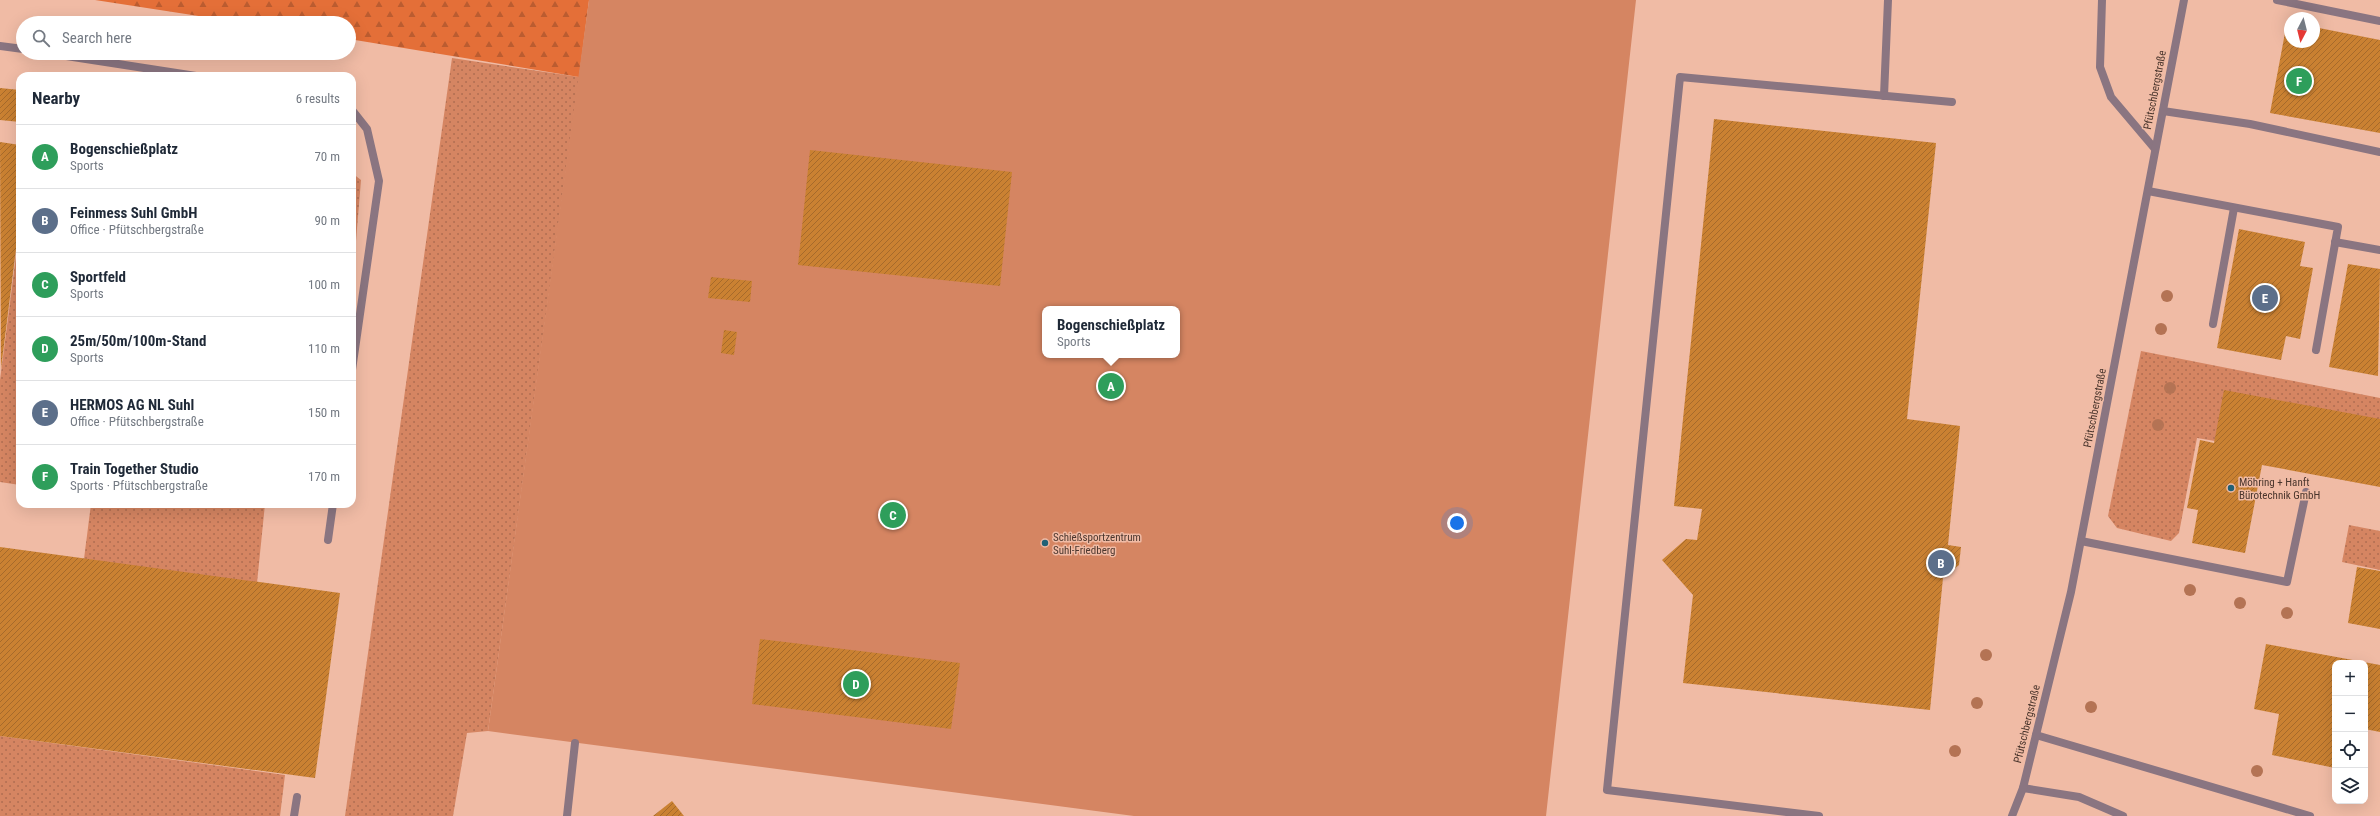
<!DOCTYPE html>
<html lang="en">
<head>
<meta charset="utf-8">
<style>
  :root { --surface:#fff; --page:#f6f6f7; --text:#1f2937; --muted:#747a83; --line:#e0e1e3; --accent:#0b8043 }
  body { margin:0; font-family:"Roboto Condensed",sans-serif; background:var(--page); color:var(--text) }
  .controls { position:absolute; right:12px; bottom:12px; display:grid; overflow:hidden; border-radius:8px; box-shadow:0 4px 16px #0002 }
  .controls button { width:36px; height:36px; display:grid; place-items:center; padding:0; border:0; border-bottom:1px solid var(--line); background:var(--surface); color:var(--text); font:20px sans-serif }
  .compass { position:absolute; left:2284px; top:12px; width:36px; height:36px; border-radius:50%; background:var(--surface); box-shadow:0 4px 16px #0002; rotate:187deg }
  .you { position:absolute; left:1457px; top:523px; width:14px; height:14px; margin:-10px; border:3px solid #fff; border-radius:50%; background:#1a73e8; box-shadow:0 0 0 6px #1a73e833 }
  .badge { display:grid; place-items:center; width:26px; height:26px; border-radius:50%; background:var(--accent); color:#fff; font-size:13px; font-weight:700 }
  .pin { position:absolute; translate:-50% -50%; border:2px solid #fff; box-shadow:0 1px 4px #0006 }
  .popup { position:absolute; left:1042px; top:306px; width:138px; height:52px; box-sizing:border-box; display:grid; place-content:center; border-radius:8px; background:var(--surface); filter:drop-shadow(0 1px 3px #0005); font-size:13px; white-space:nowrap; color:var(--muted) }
  .popup b { font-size:15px; color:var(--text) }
  .popup::after { content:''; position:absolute; left:50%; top:100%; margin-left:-8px; border:8px solid transparent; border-top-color:var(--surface) }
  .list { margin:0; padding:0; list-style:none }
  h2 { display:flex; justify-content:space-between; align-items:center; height:52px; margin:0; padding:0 16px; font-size:17px }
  h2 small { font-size:13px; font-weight:400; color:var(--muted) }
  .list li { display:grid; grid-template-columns:26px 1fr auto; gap:12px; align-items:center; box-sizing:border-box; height:64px; padding:0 16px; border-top:1px solid var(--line) }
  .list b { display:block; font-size:15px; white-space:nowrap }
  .list p { margin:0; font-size:13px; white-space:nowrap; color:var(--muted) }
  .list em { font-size:13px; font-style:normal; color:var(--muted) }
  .icon { flex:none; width:22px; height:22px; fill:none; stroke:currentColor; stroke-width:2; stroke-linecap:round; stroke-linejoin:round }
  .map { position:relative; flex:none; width:2380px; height:816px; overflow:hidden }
  .search { position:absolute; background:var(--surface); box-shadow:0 4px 16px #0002; left:16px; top:16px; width:340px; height:44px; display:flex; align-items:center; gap:10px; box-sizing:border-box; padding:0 14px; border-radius:22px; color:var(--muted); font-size:15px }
  .panel { position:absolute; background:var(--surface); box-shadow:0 4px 16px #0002; left:16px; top:72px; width:340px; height:436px; border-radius:12px }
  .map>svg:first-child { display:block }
  .grass { fill:url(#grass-dots) }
  .forest { fill:url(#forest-firs) }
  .green { fill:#d58562; fill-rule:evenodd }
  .building { fill:url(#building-hatch) }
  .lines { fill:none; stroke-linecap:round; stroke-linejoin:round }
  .service { stroke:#8a7581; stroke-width:8 }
  .minor { stroke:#8a7581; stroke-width:8 }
  .tree { fill:#b47354 }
  .poi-dot { fill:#216176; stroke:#f0bba5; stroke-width:1.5 }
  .labels { text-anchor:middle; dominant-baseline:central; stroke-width:3; stroke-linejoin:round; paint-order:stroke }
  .street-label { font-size:11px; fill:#4b362d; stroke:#f0bba5 }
  .poi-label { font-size:11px; fill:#4b362d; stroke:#f0bba5; text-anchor:start }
</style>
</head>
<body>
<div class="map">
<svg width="2380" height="816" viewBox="0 0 2380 816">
  <defs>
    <pattern id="grass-dots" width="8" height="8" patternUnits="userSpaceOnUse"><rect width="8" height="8" fill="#d58562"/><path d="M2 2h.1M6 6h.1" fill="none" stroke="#af6e51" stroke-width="1.8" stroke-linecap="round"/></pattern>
    <pattern id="forest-firs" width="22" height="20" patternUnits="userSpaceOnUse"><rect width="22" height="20" fill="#e46f38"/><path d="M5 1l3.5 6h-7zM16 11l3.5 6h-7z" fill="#bb5c30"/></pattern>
    <pattern id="building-hatch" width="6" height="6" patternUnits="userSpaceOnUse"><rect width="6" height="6" fill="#ca8132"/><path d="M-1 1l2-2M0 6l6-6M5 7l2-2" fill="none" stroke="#a66a2b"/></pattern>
  </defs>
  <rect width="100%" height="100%" fill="#f0bba5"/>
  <g class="grass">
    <polygon points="452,58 579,77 488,731 467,733 453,816 345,816"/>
    <polygon points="352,173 361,180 356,241 352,244"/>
    <polygon points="20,225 20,485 0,482 0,380"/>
    <polygon points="2141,351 2380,398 2380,421 2215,441 2197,438 2179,533 2171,541 2117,528 2108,516"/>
    <polygon points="91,504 265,504 257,583 84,559"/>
    <polygon points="2349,525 2380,531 2380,570 2342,562"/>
    <polygon points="0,736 285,775 280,816 0,816"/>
  </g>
  <polygon class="forest" points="95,0 589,0 579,77 349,39 349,23 244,23"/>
  <path class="green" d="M589,0H1636L1546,816H1134L488,731ZM1045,309H1177V355H1045Z"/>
  <g class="building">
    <polygon points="2287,22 2290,23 2290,42 2314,42 2314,27 2380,40 2380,133 2270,113"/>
    <polygon points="0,88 20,90 20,122 0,120"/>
    <polygon points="1714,119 1936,143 1907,419 1960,426 1948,545 1961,547 1959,565 1943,578 1930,710 1683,683 1693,595 1662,560 1686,539 1697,540 1702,509 1674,506"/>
    <polygon points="0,142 20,145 20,217 1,369"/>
    <polygon points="810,150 1012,172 1000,286 798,265"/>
    <polygon points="2239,229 2305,242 2300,266 2313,268 2300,339 2286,336 2281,360 2217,348"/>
    <polygon points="2348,264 2380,269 2378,376 2329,367"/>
    <polygon points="711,277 752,281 750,302 708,298"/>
    <polygon points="724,330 737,332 734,355 721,353"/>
    <polygon points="2224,390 2380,419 2380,487 2262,465 2245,553 2192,543 2198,510 2187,508 2200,440 2214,443"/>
    <polygon points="0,547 340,593 315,778 0,736"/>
    <polygon points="2357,567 2380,571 2380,629 2348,623"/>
    <polygon points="760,639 960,663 951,729 752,704"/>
    <polygon points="2266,644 2380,665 2380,732 2365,729 2365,663 2335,663 2335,768 2272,755 2279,714 2254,709"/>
    <polygon points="672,801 684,816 653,816"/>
  </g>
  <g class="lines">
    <g class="service">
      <polyline points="2102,0 2100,67 2111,97 2155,149"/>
      <polyline points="2277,0 2380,21"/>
      <polyline points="0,46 23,49"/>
      <polyline points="47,53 196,76"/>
      <polyline points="1884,96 1888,0"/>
      <polyline points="352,110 367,129 379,181 352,370"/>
      <polyline points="2163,111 2250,124 2380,152"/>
      <polyline points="2148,191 2338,227 2316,350"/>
      <polyline points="2335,242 2380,250"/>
      <polyline points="2213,324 2234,208"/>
      <polyline points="328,540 333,504"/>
      <polyline points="2081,541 2287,582 2306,492"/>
      <polyline points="2036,735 2310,816"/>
      <polyline points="2023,788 2079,797 2123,816"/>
      <polyline points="294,816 297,797"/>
      <polyline points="567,816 575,743"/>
      <polyline points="1819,816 1607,790 1680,77 1952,102"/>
    </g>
    <polyline class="minor" points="2012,816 2023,788 2071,592 2184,0"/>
  </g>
  <g class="tree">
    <circle cx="2167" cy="296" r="6"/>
    <circle cx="2161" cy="329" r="6"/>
    <circle cx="2170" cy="388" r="6"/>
    <circle cx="2158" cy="425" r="6"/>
    <circle cx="2190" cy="590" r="6"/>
    <circle cx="2240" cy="603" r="6"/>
    <circle cx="2287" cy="613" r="6"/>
    <circle cx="1986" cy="655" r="6"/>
    <circle cx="1977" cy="703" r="6"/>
    <circle cx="2091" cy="707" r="6"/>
    <circle cx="1955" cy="751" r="6"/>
    <circle cx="2257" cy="771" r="6"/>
  </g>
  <g class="poi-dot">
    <circle cx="2231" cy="488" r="4"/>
    <circle cx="1045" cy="543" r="4"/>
  </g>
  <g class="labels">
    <g class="street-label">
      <text transform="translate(2155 90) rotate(-79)">Pfütschbergstraße</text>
      <text transform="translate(2095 408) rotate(-79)">Pfütschbergstraße</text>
      <text transform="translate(2027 724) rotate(-76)">Pfütschbergstraße</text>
    </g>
    <g class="poi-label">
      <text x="2239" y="482">Möhring + Hanft<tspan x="2239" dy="13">Bürotechnik GmbH</tspan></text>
      <text x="1053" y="537">Schießsportzentrum<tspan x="1053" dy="13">Suhl-Friedberg</tspan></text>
    </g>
  </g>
</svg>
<div class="controls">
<button>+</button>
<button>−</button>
<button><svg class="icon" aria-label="locate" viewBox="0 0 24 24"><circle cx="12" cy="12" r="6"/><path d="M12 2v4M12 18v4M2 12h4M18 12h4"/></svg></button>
<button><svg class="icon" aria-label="layers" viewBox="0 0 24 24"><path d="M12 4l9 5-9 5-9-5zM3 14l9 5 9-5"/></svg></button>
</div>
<svg class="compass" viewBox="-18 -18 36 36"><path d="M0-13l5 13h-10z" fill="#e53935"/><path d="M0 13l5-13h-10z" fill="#747a83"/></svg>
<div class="you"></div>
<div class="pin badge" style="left:1111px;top:386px;background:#2e9e5b">A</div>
<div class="popup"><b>Bogenschießplatz</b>Sports</div>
<div class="pin badge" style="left:1941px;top:563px;background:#5c6f8a">B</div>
<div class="pin badge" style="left:893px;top:515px;background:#2e9e5b">C</div>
<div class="pin badge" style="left:856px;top:684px;background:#2e9e5b">D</div>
<div class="pin badge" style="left:2265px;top:298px;background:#5c6f8a">E</div>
<div class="pin badge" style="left:2299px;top:81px;background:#2e9e5b">F</div>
<div class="search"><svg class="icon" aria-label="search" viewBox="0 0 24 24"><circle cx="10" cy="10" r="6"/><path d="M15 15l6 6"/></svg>Search here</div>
<section class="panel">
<h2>Nearby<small>6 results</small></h2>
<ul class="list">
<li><span class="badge" style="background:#2e9e5b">A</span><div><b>Bogenschießplatz</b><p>Sports</p></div><em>70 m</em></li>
<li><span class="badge" style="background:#5c6f8a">B</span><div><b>Feinmess Suhl GmbH</b><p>Office · Pfütschbergstraße</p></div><em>90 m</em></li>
<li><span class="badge" style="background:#2e9e5b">C</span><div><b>Sportfeld</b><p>Sports</p></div><em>100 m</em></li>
<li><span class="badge" style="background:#2e9e5b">D</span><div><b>25m/50m/100m-Stand</b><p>Sports</p></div><em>110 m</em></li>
<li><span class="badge" style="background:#5c6f8a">E</span><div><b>HERMOS AG NL Suhl</b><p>Office · Pfütschbergstraße</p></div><em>150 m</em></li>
<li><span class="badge" style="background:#2e9e5b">F</span><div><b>Train Together Studio</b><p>Sports · Pfütschbergstraße</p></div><em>170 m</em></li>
</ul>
</section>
</div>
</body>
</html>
